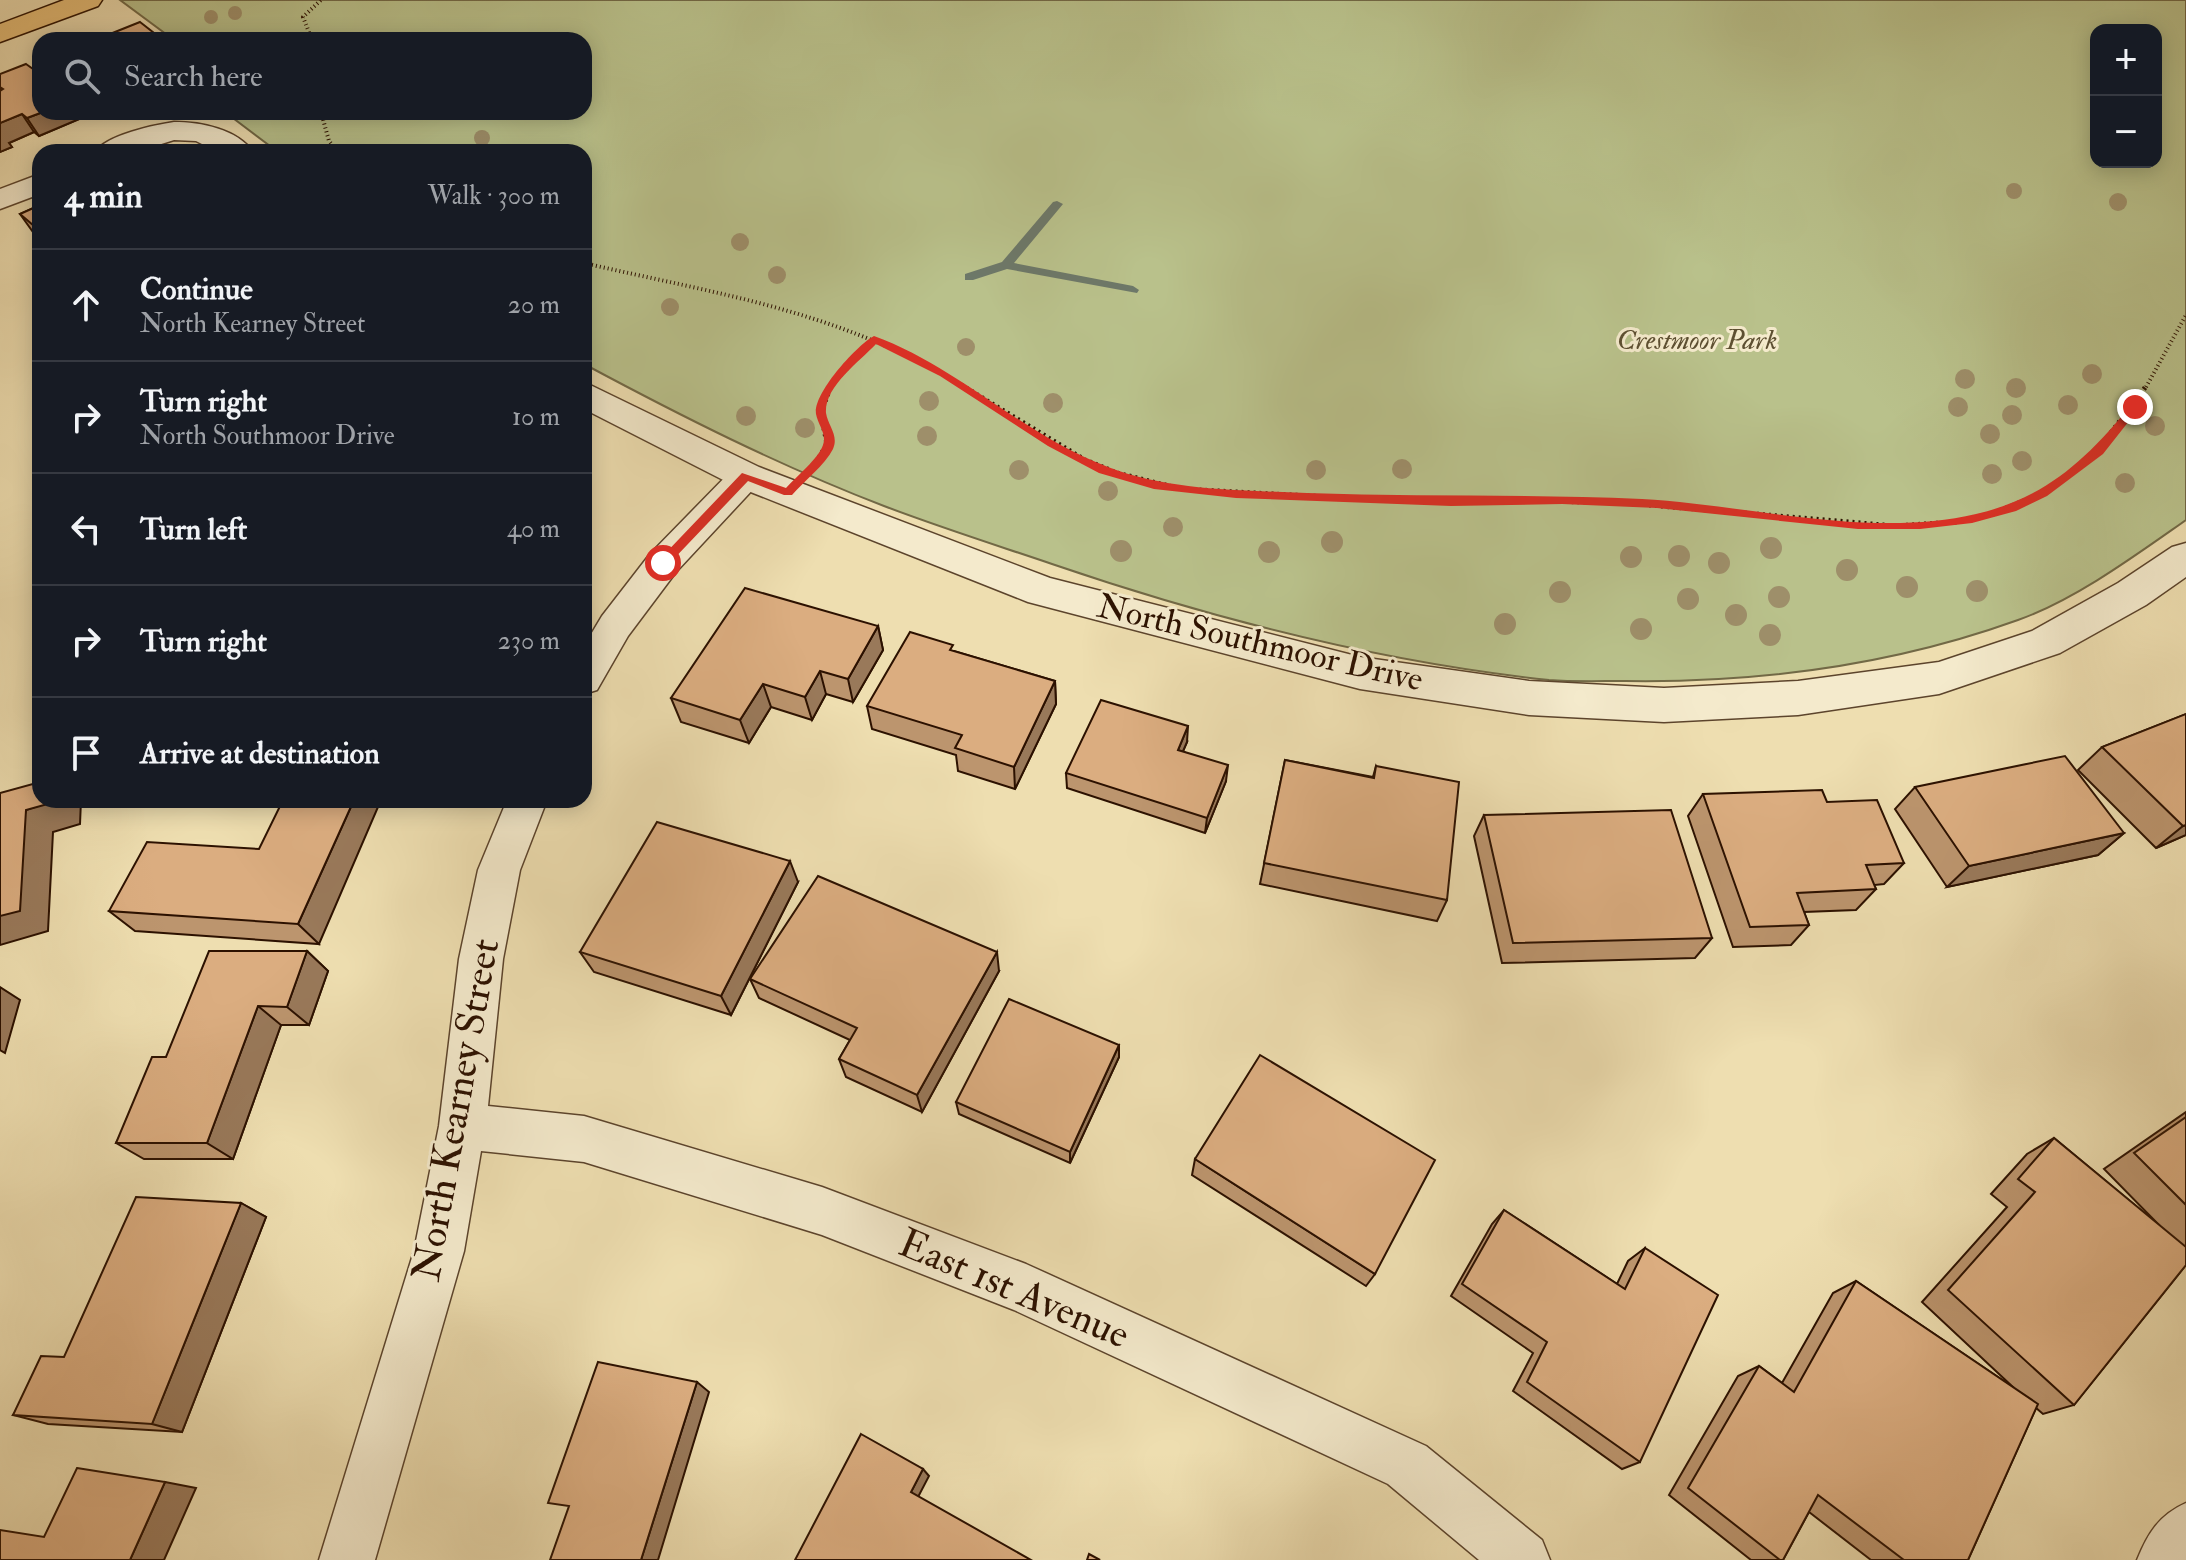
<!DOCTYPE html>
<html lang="en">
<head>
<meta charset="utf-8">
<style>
  :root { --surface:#171b24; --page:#242831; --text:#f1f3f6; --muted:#9ea1a6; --line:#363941 }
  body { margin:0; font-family:"IM FELL Double Pica",serif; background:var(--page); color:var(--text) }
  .controls { position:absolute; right:24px; top:24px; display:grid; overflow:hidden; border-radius:16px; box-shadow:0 4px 20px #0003 }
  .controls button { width:72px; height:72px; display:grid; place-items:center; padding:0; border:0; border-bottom:2px solid var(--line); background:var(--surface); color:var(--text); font:40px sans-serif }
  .stop { position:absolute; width:24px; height:24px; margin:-18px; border:6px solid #d93025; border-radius:50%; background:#fff }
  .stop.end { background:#d93025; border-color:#fff; box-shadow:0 2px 8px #0008 }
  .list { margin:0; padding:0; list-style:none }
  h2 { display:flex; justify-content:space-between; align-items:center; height:104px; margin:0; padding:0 32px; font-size:34px }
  h2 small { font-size:26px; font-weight:400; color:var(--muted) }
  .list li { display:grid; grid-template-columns:52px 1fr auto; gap:24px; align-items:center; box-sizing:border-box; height:112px; padding:0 32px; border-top:2px solid var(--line) }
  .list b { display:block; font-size:30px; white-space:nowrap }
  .list p { margin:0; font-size:26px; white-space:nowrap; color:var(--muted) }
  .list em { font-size:26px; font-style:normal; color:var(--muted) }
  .icon { flex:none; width:44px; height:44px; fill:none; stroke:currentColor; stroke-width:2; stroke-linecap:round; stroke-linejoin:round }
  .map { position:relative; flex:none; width:2186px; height:1560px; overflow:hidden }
  .search { position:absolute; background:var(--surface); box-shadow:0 4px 20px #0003; left:32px; top:32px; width:560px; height:88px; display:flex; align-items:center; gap:20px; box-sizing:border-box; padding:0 28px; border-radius:24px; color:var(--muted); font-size:30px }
  .panel { position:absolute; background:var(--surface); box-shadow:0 4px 20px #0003; left:32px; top:144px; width:560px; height:664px; border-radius:24px }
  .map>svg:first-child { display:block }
  .green { fill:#b9c18b; stroke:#726946; stroke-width:2; fill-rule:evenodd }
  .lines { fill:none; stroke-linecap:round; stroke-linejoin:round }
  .stream { fill:#6d7869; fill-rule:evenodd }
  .minor-casing { stroke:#5c442c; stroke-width:3 }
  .tertiary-casing { stroke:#5c442c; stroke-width:3 }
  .primary-casing { stroke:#2c1100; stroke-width:3 }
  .path-far1 { stroke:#2c1100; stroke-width:4; stroke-dasharray:1 3; stroke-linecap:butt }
  .path { stroke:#2c1100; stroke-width:5; stroke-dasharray:2 4; stroke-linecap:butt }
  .minor { fill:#f4eacc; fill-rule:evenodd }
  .tertiary { fill:#f4eacc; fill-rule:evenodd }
  .primary { fill:#e7bf78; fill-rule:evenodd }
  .tree { fill:#9e8f6a }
  .wall { fill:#bc956e; stroke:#2c1100; stroke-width:2 }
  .shaded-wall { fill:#99795a; stroke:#2c1100; stroke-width:2 }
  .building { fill:#dbad80; stroke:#2c1100; stroke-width:2 }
  .route { fill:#d93025 }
  .labels { text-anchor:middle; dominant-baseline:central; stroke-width:6; stroke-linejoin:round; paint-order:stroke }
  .far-park-label { font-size:28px; font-style:italic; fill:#5d4f31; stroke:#f4eacc }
  .street-label { font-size:34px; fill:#2c1100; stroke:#f4eacc }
  .near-street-label { font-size:40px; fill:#2c1100; stroke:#f4eacc }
</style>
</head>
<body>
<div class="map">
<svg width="2186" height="1560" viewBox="0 0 2186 1560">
  <rect width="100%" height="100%" fill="#eedeb0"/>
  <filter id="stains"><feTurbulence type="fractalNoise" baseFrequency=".0025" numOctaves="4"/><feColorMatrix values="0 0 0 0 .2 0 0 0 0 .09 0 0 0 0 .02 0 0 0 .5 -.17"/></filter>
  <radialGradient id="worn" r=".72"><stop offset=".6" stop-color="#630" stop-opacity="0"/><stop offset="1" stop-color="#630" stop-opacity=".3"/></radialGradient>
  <path class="green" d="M120,0H2186V520C2136,555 2075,600 2018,620C1893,665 1757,683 1625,681C1600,681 1574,682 1549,680C1379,662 1213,619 1052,564C996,545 939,527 884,506C780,466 681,416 584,364V152H278L225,112H584V40H174ZM2156,30V162H2096V30Z"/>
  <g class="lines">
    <polygon class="stream" points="1057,201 1063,204 1014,263 1133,286 1139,290 1137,293 1007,269 973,280 965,280 965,274 1002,262 1053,202"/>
    <g class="minor-casing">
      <g id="minor">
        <polygon points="746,464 758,468 763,476 758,484 676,572 628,636 597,690 584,694 584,646 602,616 650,554 734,468"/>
        <polygon points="507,800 547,800 520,870 503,959 488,1106 584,1116 822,1187 1026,1264 1426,1446 1542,1540 1550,1560 1479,1560 1388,1484 1014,1310 822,1235 584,1162 481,1151 464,1251 375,1560 319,1560 414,1251 439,1126 459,959 478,870"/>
        <path d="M2186,1503V1560H2137C2148,1533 2159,1515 2186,1503Z"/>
      </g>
    </g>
    <g class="tertiary-casing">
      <g id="tertiary">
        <path d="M174,122C201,122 237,129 253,152H218L196,141L174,140L136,152H95C107,135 154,125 174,122Z"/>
        <polygon points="40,174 40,194 0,209 0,189"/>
        <polygon points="584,382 759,467 1050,578 1360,657 1529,681 1664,688 1798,681 1939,662 2032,631 2118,583 2172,547 2186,543 2186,577 2146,605 2060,653 1939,694 1798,715 1664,722 1529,715 1360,689 1028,602 733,485 584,409"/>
      </g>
    </g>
    <g class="primary-casing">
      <polygon id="primary" points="64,0 102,0 98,6 0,42 0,24"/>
    </g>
    <g class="path-far1">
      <polyline points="312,40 303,17 321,0"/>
      <polyline points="321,112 329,141 338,152"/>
      <path d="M584,263C722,295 840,311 964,387"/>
      <polyline points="830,387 874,339"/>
      <polyline points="2146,387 2186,315"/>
    </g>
    <g class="path">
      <polyline points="961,385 1085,460 1117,473 1181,489 1382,500 1615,502 1895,526 1956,522 1986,516 2039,495 2060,482 2098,450 2147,385"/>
      <polyline points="816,463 827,444 821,413 831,385"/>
    </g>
    <use href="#minor" class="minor"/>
    <use href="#tertiary" class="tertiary"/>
    <use href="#primary" class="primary"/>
  </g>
  <g class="tree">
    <circle cx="235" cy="13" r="7"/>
    <circle cx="211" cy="17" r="7"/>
    <circle cx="482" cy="138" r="8"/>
    <circle cx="2014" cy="191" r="8"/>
    <circle cx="2118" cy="202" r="9"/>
    <circle cx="740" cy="242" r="9"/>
    <circle cx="777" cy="275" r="9"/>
    <circle cx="670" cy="307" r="9"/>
    <circle cx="966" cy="347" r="9"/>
    <circle cx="2092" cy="374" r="10"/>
    <circle cx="1965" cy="379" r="10"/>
    <circle cx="2016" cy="388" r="10"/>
    <circle cx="929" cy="401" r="10"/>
    <circle cx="1053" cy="403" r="10"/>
    <circle cx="2068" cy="405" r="10"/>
    <circle cx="1958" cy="407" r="10"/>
    <circle cx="2012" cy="415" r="10"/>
    <circle cx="746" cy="416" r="10"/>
    <circle cx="2155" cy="426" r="10"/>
    <circle cx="805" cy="428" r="10"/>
    <circle cx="1990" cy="434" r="10"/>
    <circle cx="927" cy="436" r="10"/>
    <circle cx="2022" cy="461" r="10"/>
    <circle cx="1402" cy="469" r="10"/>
    <circle cx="1019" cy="470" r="10"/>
    <circle cx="1316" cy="470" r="10"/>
    <circle cx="1992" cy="474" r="10"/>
    <circle cx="2125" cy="483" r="10"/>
    <circle cx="1108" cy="491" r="10"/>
    <circle cx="1173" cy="527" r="10"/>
    <circle cx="1332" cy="542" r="11"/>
    <circle cx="1771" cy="548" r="11"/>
    <circle cx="1121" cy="551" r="11"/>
    <circle cx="1269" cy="552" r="11"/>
    <circle cx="1679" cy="556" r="11"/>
    <circle cx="1631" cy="557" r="11"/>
    <circle cx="1719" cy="563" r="11"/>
    <circle cx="1847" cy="570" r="11"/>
    <circle cx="1907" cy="587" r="11"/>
    <circle cx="1977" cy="591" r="11"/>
    <circle cx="1560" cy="592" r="11"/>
    <circle cx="1779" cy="597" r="11"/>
    <circle cx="1688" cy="599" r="11"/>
    <circle cx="1736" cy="615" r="11"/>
    <circle cx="1505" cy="624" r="11"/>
    <circle cx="1641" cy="629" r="11"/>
    <circle cx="1770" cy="635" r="11"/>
  </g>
  <g class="wall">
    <polygon points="0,74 84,117 39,136 34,132 9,143 12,147 0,152"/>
    <polygon points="40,205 40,238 33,232 20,214"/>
    <polygon points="878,626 883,650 853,702 826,694 812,720 771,707 749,743 681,722 671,698"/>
    <polygon points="954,651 1055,681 1056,704 1015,789 958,771 956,755 872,729 867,706"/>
    <polygon points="2186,714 2186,835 2156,848 2078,770 2102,747"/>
    <polygon points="1187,742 1183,751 1226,781 1205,833 1067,788 1066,773"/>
    <polygon points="1285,760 1373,777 1376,766 1447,900 1437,921 1260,884"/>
    <polygon points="1915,787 2124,833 2098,855 1947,887 1895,809"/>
    <polygon points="1703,794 1827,802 1904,863 1884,884 1874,885 1876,889 1856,910 1804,912 1809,925 1791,945 1733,947 1688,816"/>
    <polygon points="1484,815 1712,938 1695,958 1502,963 1474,836"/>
    <polygon points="259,849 319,944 135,931 109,911"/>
    <polygon points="798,882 731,1015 594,972 580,952"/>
    <polygon points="307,951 328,971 309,1025 281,1025 233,1159 144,1159 116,1143 166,1057"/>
    <polygon points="999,971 922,1112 846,1077 839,1059 850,1040 759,998 750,979"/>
    <polygon points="1119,1045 1119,1057 1070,1163 959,1114 956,1102"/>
    <polygon points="2186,1112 2186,1265 2074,1405 2043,1414 2036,1408 1968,1560 1871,1560 1809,1512 1783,1560 1751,1560 1669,1495 1738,1376 1759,1366 1782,1383 1833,1293 1856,1281 2014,1388 1922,1302 2007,1207 1991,1194 2027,1154 2054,1138 2160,1226 2104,1169"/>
    <polygon points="1195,1159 1375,1274 1366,1286 1192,1175"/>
    <polygon points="241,1203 266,1217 182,1432 48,1424 13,1415 64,1357"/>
    <polygon points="1504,1210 1617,1284 1628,1261 1645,1248 1640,1462 1622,1469 1513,1391 1533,1353 1451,1296 1492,1224"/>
  </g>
  <g class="shaded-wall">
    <polygon points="43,112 81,112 84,117 39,136 27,118"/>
    <polygon points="22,114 34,132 9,143 12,147 0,152 0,123"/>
    <polygon points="878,626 883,650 853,702 848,679"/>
    <polygon points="820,671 826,694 812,720 805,697"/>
    <polygon points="1055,681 1056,704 1015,789 1014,767"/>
    <polygon points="763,684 771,707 749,743 740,720"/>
    <polygon points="1188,726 1187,742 1177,765 1178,750"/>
    <polygon points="1228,765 1226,781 1205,833 1207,818"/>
    <polygon points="55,800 81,800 80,824 53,832 48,931 0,945 0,916 26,810"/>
    <polygon points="354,800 381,800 319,944 298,924"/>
    <polygon points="2186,825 2186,835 2156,848 2183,826"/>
    <polygon points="2124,833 2098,855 1947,887 1969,866"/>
    <polygon points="790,861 798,882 731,1015 721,996"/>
    <polygon points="307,951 328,971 309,1025 287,1007"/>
    <polygon points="997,952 999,971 922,1112 917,1095"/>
    <polygon points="0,987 20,1000 5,1053 0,1050"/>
    <polygon points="258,1006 281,1025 233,1159 207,1143"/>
    <polygon points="1119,1045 1119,1057 1070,1163 1070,1152"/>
    <polygon points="241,1203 266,1217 182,1432 152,1424"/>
    <polygon points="697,1382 709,1392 658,1560 641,1560"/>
    <polygon points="923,1469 929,1476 917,1499 911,1492"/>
    <polygon points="165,1482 196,1488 164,1560 130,1560"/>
  </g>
  <g class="building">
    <polygon points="140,22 163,40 95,40"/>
    <polygon points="26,64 40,74 40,112 43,112 27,118 22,114 0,123 0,91 3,89 0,87 0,74"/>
    <polygon points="40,205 40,231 20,214"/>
    <polygon points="745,588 878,626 848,679 820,671 805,697 763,684 740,720 671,698"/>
    <polygon points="910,632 953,645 950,650 1055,681 1014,767 955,748 962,735 867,706"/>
    <polygon points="1101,700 1188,726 1178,750 1228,765 1207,818 1066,773"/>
    <polygon points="2186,714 2186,825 2183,826 2102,747"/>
    <polygon points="2065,756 2124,833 1969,866 1915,787"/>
    <polygon points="1285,760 1374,778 1376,766 1459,782 1447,900 1264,863"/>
    <polygon points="40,782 40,800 55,800 55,802 26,810 20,911 0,916 0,793"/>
    <polygon points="1822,790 1827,802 1877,800 1904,863 1866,865 1876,889 1797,893 1809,925 1750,927 1703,794"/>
    <polygon points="283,800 354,800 298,924 109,911 147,842 259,849"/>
    <polygon points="1671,810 1712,938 1513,943 1484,815"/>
    <polygon points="657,822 790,861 721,996 580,952"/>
    <polygon points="818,876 997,952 917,1095 839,1059 857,1028 750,979"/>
    <polygon points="209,951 307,951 287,1007 258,1006 207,1143 116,1143 152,1057 166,1057"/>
    <polygon points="1009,999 1119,1045 1070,1152 956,1102"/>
    <polygon points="1260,1055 1435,1160 1375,1274 1195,1159"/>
    <polygon points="2186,1117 2186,1205 2134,1153"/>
    <polygon points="2054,1138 2186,1247 2186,1265 2074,1405 1948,1290 2035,1192 2018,1179"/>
    <polygon points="136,1197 241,1203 152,1424 13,1415 41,1356 64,1357"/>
    <polygon points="1504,1210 1625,1289 1645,1248 1718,1295 1640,1462 1527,1382 1547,1342 1462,1284"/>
    <polygon points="1856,1281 2038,1404 1968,1560 1904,1560 1818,1495 1783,1560 1780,1560 1688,1488 1759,1366 1794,1392"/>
    <polygon points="598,1362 697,1382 641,1560 550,1560 569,1506 548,1503"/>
    <polygon points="861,1434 923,1469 911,1492 1031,1560 795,1560"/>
    <polygon points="77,1468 165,1482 130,1560 0,1560 0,1530 44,1537"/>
    <polygon points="1089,1554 1100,1560 1087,1560"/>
  </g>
  <path class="route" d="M874,336C959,367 1024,436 1108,467C1170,491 1241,490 1307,493C1418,497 1530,494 1642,499C1749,505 1870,539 1976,514C2046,498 2087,459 2131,405L2140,407L2103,454L2047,496L2016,511L1972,523L1920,529H1858L1657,508L1562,504L1451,506L1236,498L1154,489L1099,473L1048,446L940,376L876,344C860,361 824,387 826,413C828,426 839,435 833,449C825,465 804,481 792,495H784L748,481L667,566H659V560L742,473L786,488C797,476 818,459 823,445C827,434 818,425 816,414C813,393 857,345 874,336Z"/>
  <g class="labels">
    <g class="far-park-label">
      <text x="1697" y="340">Crestmoor Park</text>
    </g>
    <g class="street-label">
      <text transform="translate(1260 643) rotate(13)">North Southmoor Drive</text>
    </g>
    <g class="near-street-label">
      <text transform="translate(456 1110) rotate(-80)">North Kearney Street</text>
      <text transform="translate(1014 1289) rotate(23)">East 1st Avenue</text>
    </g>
  </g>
  <rect width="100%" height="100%" filter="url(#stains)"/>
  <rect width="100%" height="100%" fill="url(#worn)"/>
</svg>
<div class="controls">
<button>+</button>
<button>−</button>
</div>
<div class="stop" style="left:663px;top:563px"></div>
<div class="stop end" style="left:2135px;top:407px"></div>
<div class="search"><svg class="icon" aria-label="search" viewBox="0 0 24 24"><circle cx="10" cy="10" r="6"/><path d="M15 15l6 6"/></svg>Search here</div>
<section class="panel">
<h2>4 min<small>Walk · 300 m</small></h2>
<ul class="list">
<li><svg class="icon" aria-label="ahead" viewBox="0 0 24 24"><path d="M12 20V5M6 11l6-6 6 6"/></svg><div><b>Continue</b><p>North Kearney Street</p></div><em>20 m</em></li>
<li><svg class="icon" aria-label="right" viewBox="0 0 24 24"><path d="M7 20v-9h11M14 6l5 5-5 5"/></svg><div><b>Turn right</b><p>North Southmoor Drive</p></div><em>10 m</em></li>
<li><svg class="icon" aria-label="left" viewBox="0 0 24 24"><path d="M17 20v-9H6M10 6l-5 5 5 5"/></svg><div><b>Turn left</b></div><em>40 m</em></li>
<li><svg class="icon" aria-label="right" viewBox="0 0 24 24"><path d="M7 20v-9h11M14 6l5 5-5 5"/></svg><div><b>Turn right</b></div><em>230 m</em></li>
<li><svg class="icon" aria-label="arrive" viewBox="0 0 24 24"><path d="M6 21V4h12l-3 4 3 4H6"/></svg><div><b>Arrive at destination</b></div></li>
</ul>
</section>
</div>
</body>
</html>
